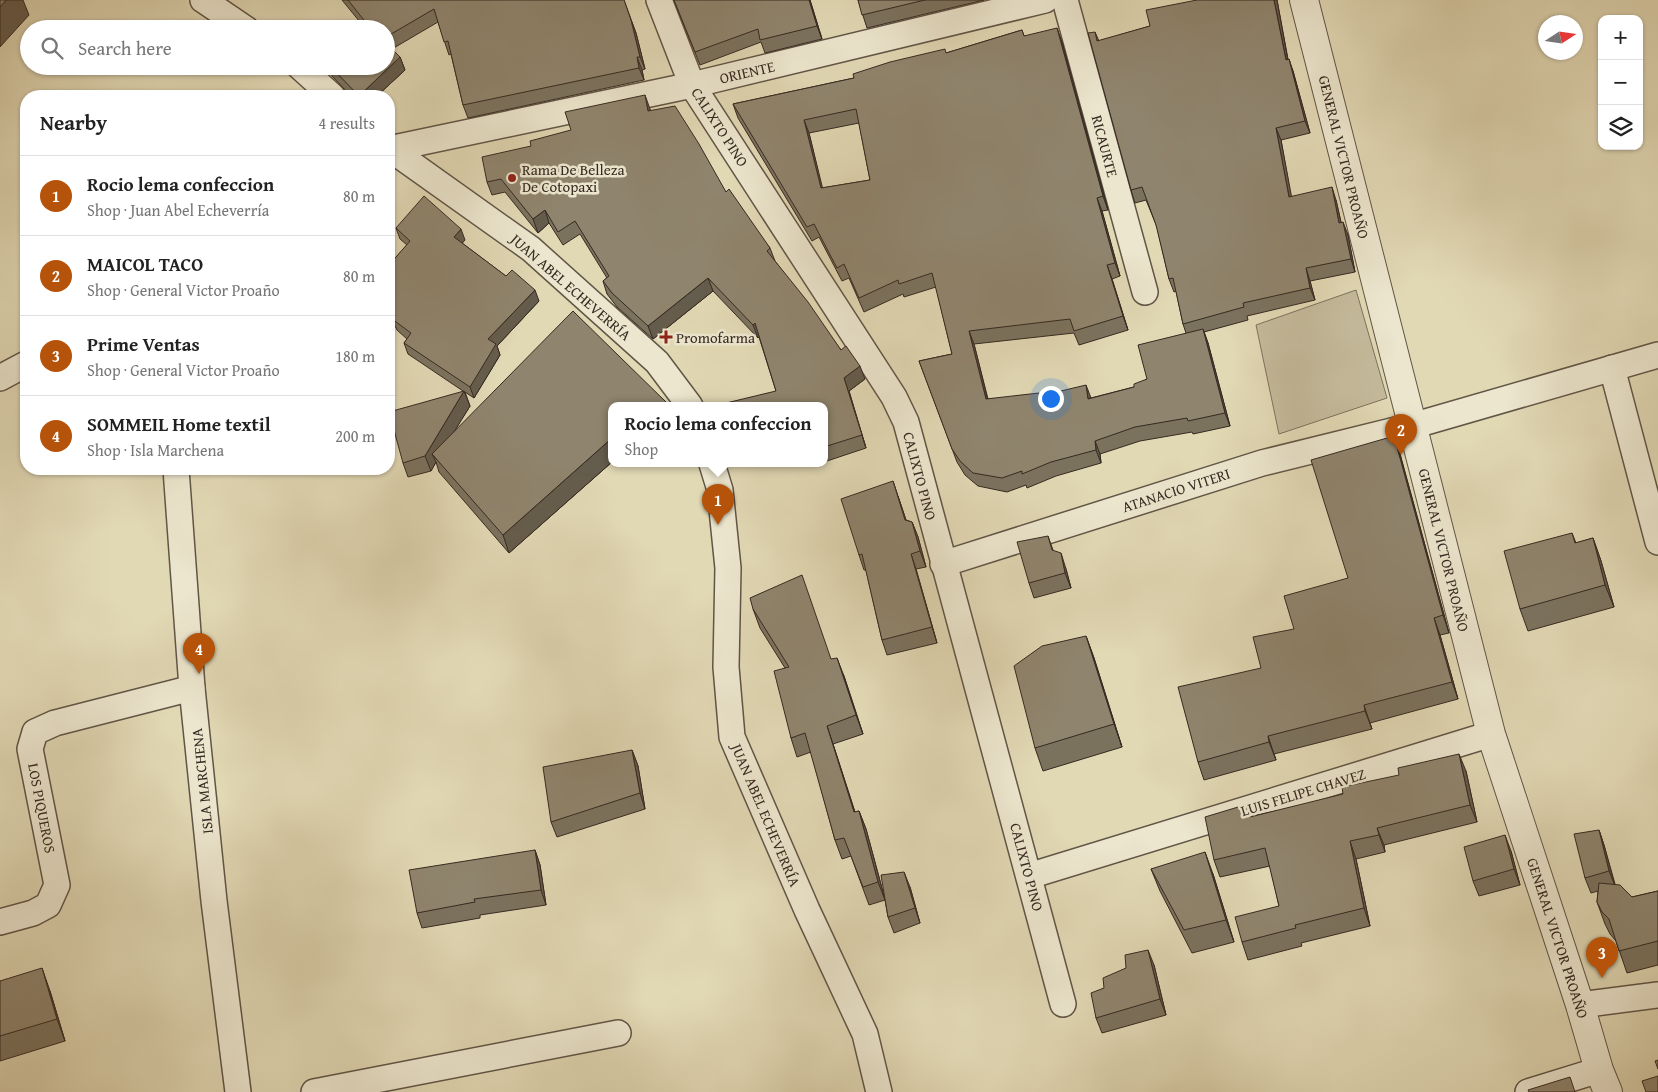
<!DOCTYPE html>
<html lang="en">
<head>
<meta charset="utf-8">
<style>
  :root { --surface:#fff; --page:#f2f2f2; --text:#222; --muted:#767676; --line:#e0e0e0; --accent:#b45309 }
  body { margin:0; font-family:"Gentium Book Plus",serif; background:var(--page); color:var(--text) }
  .controls { position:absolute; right:15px; top:15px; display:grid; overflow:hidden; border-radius:10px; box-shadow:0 1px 4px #0004 }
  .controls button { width:45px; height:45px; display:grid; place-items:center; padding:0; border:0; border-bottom:1px solid var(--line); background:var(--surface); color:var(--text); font:25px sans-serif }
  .compass { position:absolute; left:1538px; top:15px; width:45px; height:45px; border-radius:50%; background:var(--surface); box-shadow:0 1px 4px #0004; rotate:78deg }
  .you { position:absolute; left:1050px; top:398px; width:18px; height:18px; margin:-12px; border:4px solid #fff; border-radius:50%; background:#1a73e8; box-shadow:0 0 0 8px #1a73e833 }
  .badge { display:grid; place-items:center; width:32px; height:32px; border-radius:50%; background:var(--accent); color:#fff; font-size:16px; font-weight:700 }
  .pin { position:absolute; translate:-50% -41px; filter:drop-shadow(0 1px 2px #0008) }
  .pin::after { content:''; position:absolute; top:26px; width:18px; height:15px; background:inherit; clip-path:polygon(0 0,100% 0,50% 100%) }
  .popup { position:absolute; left:608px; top:402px; width:220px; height:65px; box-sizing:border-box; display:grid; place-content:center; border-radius:10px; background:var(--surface); filter:drop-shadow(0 1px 4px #0005); font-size:16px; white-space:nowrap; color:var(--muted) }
  .popup b { font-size:19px; color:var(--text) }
  .popup::after { content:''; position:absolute; left:50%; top:100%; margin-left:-10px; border:10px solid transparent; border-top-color:var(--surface) }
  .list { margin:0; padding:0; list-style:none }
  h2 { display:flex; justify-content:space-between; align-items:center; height:65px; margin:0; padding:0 20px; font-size:21px }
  h2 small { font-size:16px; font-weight:400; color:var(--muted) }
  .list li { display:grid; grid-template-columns:32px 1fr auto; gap:15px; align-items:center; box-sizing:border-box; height:80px; padding:0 20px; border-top:1px solid var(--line) }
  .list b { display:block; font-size:19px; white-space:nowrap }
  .list p { margin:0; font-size:16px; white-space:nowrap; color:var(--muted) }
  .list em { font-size:16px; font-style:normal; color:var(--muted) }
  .icon { flex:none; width:28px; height:28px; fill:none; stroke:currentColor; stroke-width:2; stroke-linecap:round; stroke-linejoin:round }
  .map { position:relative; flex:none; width:1658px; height:1092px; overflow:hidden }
  .search { position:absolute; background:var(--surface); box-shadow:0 1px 4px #0004; left:20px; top:20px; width:375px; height:55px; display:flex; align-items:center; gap:12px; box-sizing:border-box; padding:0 18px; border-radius:28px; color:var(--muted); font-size:19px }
  .panel { position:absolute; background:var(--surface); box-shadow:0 1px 4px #0004; left:20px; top:90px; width:375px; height:385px; border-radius:20px }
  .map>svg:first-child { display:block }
  .green { fill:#c4ba9b; stroke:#7d725e }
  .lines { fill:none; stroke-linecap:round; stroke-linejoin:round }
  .minor-casing { stroke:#615546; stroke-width:28 }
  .tertiary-casing { stroke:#615546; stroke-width:30 }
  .minor { stroke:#ece6ce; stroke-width:25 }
  .tertiary { stroke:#ece6ce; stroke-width:28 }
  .wall { fill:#7b725e; stroke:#362921; fill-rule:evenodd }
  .shaded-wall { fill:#645c4c; stroke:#362921 }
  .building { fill:#8f846d; stroke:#362921; fill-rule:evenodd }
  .poi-dot { fill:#8f2418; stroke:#ece6ce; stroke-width:2 }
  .labels { text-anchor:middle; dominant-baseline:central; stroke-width:5; stroke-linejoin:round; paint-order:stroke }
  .street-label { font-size:15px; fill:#362921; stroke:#ece6ce }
  .poi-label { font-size:15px; fill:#362921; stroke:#ece6ce; text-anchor:start }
</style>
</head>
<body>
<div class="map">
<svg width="1658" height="1092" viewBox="0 0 1658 1092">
  <rect width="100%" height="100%" fill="#e1d8b4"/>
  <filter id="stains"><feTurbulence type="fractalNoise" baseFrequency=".004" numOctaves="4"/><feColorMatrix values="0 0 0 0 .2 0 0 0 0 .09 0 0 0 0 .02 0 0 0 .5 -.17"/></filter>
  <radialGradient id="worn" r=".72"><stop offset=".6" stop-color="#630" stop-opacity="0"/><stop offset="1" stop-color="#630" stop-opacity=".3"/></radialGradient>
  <polygon class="green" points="1356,290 1387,398 1279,434 1256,325"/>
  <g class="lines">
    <g class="minor-casing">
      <g id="minor">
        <polyline points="203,0 246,29"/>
        <polyline points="659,0 692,85 894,397 906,422 1063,1004"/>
        <polyline points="1065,0 1145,292"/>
        <polyline points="299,66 332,96"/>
        <polyline points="389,148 531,249 657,362 690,406"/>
        <polyline points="389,149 692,85 1045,0"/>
        <polyline points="1612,368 1658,542"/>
        <polyline points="0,378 26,364"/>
        <polyline points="712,464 720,490 728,568 726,667 732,737 807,910 865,1034 879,1092"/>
        <polyline points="176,469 192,688 214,901 238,1092"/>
        <polyline points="943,564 1262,463 1412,426 1658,355"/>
        <polyline points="1029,876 1491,734"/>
        <polyline points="0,922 33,913 48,905 57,885 30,749 35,732 55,723 192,688"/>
        <polyline points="1580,1005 1658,995"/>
        <polyline points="314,1092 618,1033"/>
        <polyline points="1528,1092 1599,1070"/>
      </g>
    </g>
    <g class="tertiary-casing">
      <polyline id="tertiary" points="1304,0 1491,734 1580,1005 1599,1070 1608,1092"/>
    </g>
    <use href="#minor" class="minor"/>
    <use href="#tertiary" class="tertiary"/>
  </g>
  <g class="wall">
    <polygon points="342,0 624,0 636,33 645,69 642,70 644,80 468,118 463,105 451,54 449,55 438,22 392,49 400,57 405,70 377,96 351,96 332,76 328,66 386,66 386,29 364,27"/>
    <polygon points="674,0 810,0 822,39 765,53 761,42 700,65"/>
    <polygon points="858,0 984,0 867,28"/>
    <path d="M1197,0H1277L1288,59L1293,71L1310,133L1281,140L1291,197L1336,200L1341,222L1348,235L1355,272L1310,281L1315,300L1247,316L1248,320L1204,332L1208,343L1230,426L1193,434L1192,432L1140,441L1100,454L1101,463L1056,476L1027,488L1026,485L1007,492L978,486L965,475L957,462L919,361L952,354L936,287L904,297L903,294L864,312L849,278L842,281L819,237L812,241L738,118L733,104L854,78L946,53L1022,30L1024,36L1062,42L1108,210L1102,211L1120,276L1112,279L1128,330L1079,345L1074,333L974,344L988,399L1040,396L1091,398L1134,387L1147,379L1186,333L1183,324L1176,291L1174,292L1169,279L1157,227L1146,200L1135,203L1131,190L1095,32L1099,41L1150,26ZM859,123L870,180L822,188L809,133Z"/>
    <polygon points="650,109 650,111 726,192 770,248 775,261 841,350 865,379 849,391 866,448 824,462 824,406 776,391 759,337 758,338 713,291 653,339 617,307 607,294 603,281 607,278 580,234 563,245 549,223 538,233 505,192 492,195 487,182 531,146"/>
    <polygon points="396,228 465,240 462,243 539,301 497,346 500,355 474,398 465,392 470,406 453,433 612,406 612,462 509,553 439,472 436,462 431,471 408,477 403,463 463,391 408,354 404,343 407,339 397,330 394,324 389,319 389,265 407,245 400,239"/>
    <polygon points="1400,454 1449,633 1440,635 1458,699 1370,723 1372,729 1274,754 1276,760 1204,780 1198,762 1261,668 1348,578"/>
    <polygon points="898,496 906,520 912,522 918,537 926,567 916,569 937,643 887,655 882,640 866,570 864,570 859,555"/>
    <polygon points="1572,533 1576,543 1593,538 1601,561 1614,607 1528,631 1520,609"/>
    <polygon points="1048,536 1053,550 1066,569 1071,588 1034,598 1029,583"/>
    <polygon points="753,609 831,659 844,676 863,734 833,744 855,812 859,811 866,829 885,899 910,887 920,923 894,933 888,917 885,900 869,905 851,856 842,859 835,840 811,752 797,757 791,738 785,668 760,628"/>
    <polygon points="1086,636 1094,658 1122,747 1043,771 1035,748"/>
    <polygon points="632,750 638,766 645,809 557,837 551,822"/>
    <polygon points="1466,771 1477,822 1384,845 1385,852 1356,859 1370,926 1301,943 1302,946 1248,960 1242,942 1279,906 1270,866 1220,877 1214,860 1252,816"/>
    <polygon points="1599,830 1604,845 1615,884 1632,897 1658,891 1658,965 1627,973 1616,941 1610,934 1605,924 1597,902 1598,891 1591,893 1585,878"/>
    <polygon points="535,850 540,865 546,905 480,915 480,918 422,928 417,913"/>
    <polygon points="1511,851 1520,885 1479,896 1473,881"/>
    <polygon points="1151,869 1213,874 1234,942 1192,953 1160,891"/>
    <polygon points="1154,965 1166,1015 1102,1033 1096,1018 1104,988"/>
    <polygon points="0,981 50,991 65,1041 0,1061"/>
  </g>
  <g class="shaded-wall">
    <polygon points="6,0 23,0 29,15 0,47 0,7"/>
    <polygon points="809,0 810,0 822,39 817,26"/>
    <polygon points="1274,0 1277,0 1290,72 1286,60"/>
    <polygon points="631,20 636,33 645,69 640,57"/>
    <polygon points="1057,28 1062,42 1108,210 1103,196"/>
    <polygon points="400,57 405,70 377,96 359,96"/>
    <polygon points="637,57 642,70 644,80 639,68"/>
    <polygon points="1289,59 1293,71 1310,133 1305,121"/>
    <polygon points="645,95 650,109 653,125 648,111"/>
    <polygon points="804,120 809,133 826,202 821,188"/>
    <polygon points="1276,128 1281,140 1294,210 1289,197"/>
    <polygon points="1332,187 1336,200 1344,236 1339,223"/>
    <polygon points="1097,198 1102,211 1120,276 1115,263"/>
    <polygon points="545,210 549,223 538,233 533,219"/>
    <polygon points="1343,222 1348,235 1355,272 1351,259"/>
    <polygon points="461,229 465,240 458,248 454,237"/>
    <polygon points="1107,265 1112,279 1128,330 1123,316"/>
    <polygon points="1306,268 1310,281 1315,300 1310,288"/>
    <polygon points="708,278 713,291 653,339 648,326"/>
    <polygon points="535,290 539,301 497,346 500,355 474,398 470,387 488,339"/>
    <polygon points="755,323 760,336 758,338 753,325"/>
    <polygon points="1203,329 1208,343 1230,426 1225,413"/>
    <polygon points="969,331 974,344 991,413 986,399"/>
    <polygon points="860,366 865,379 849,391 866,448 844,378"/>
    <polygon points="1086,385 1091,398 1088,399"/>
    <polygon points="464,391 470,406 437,460 432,454 436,462 431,471 425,456"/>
    <polygon points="1394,436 1400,454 1449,633 1443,615"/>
    <polygon points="612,438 612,462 509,553 503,535"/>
    <polygon points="1095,441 1100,454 1101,463 1096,450"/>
    <polygon points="893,481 911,535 905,520"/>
    <polygon points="912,522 918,537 926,567 920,551"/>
    <polygon points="1593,538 1601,561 1614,607 1605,585"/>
    <polygon points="1061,553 1066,569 1071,588 1065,573"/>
    <polygon points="911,554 916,569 937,643 932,627"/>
    <polygon points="1434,618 1440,635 1458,699 1452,682"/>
    <polygon points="1086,636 1094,658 1122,747 1114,724"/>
    <polygon points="837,658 844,676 863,734 856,715"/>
    <polygon points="1364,705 1372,729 1365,711"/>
    <polygon points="827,726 833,744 861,831 854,812"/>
    <polygon points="1268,736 1276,760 1269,742"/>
    <polygon points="632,750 638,766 645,809 640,793"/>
    <polygon points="1459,754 1466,771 1477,822 1470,805"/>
    <polygon points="859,811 866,829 885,900 878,882"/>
    <polygon points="1377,828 1384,845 1385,852 1379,835"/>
    <polygon points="1599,830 1604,845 1615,886 1609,871"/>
    <polygon points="1505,835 1511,851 1520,885 1514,869"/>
    <polygon points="1350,841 1356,859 1370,926 1364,908"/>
    <polygon points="535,850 540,865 546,905 541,890"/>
    <polygon points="1205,852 1213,874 1234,942 1226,920"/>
    <polygon points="904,872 910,887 920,923 915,908"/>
    <polygon points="1148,950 1154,965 1166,1015 1160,999"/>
    <polygon points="42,968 50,991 65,1041 57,1019"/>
  </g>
  <g class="building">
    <polygon points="0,0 6,0 0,7"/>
    <polygon points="348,0 624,0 631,20 640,57 637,57 639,68 463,105 448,41 444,42 434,9 386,37 386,29 362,29 367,24"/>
    <polygon points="674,0 809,0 817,26 760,40 758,29 695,52"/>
    <polygon points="858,0 925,0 862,15"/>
    <polygon points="1197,0 1274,0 1286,60 1289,59 1305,121 1276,128 1289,197 1332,187 1339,223 1343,222 1351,259 1306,268 1310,288 1243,303 1244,307 1183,324 1173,278 1169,279 1156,225 1142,187 1131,190 1088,33 1095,32 1097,41 1150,26 1146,10"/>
    <path d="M1057,28L1103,196L1097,198L1115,263L1107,265L1123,316L1074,331L1070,319L969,331L986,399L1039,393L1040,396L1086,385L1088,399L1134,387V384L1147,379L1138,345L1203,329L1225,413L1188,421L1187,418L1135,427L1095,441L1096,450L1051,462L1022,474V471L1002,478L973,473L960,461L952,449L919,361L952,354L932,273L899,284L898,280L859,298L844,264L837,268L814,224L807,227L733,104L854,78L853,74L890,62L945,49L946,53L1022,30L1024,36ZM856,109L870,180L821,188L804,120Z"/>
    <polygon points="386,43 400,57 359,96 330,66 386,66"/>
    <polygon points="645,95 648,111 675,106 699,144 726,192 729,189 770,248 767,251 808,302 841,350 846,346 860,366 844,378 862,435 824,447 824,406 723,406 722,404 776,391 755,323 753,325 708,278 648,326 612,293 603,281 609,276 575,221 558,232 545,210 533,219 501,179 487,182 482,157 531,146 530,141 571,130 565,112"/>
    <polygon points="424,196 461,229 454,237 506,276 512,270 535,290 488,339 496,344 470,387 404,343 411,333 392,319 395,317 389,311 389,265 410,241 396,228"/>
    <polygon points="573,311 667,403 664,406 612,406 612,438 503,535 432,454"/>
    <polygon points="464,391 425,456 403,463 389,412"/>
    <polygon points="1394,436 1443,615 1434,618 1452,682 1364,705 1365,711 1268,736 1269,742 1198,762 1178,687 1261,668 1253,637 1294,629 1284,596 1348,578 1311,460"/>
    <polygon points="893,481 905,520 912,522 920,551 911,554 932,627 882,640 862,554 859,555 841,499"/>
    <polygon points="1572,533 1575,543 1593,538 1605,585 1520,609 1504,551"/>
    <polygon points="1048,536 1052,550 1061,553 1065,573 1029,583 1017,542"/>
    <polygon points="802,575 831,659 837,658 856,715 827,726 854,812 859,811 878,882 863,887 844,838 835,840 805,733 791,738 774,671 789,667 753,609 750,598"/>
    <polygon points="1086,636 1114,724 1035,748 1014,666 1042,646"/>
    <polygon points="632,750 640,793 551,822 543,767"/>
    <polygon points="1459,754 1470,805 1377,828 1379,835 1350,841 1364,908 1295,925 1296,928 1242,942 1235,917 1279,906 1265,848 1214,860 1205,817 1248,804 1250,817 1343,794 1342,787 1399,775 1398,768"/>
    <polygon points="1599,830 1609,871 1585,878 1574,834"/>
    <polygon points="1505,835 1514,869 1473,881 1464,847"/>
    <polygon points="535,850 541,890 474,899 475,902 417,913 409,870"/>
    <polygon points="1205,852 1226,920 1184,930 1151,869"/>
    <polygon points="904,872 915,908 888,917 881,875"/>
    <polygon points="1599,883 1620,885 1632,897 1658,891 1658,941 1619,951 1609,919 1602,912 1597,902"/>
    <polygon points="1148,950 1160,999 1096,1018 1091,993 1104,988 1103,978 1126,968 1125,955"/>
    <polygon points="42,968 57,1019 0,1036 0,981"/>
    <polygon points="1658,1060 1658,1069 1655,1061"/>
    <polygon points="1658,1076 1658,1092 1646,1092 1642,1081"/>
    <polygon points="1570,1077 1575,1092 1529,1092 1528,1090"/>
  </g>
  <g class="poi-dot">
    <circle cx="512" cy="178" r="5"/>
    <path d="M663.5 329.5h5v5h5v5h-5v5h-5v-5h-5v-5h5z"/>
  </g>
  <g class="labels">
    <g class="street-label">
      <text transform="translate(747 72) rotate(-13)">ORIENTE</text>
      <text transform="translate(720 127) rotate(57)">CALIXTO PINO</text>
      <text transform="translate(1105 146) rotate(75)">RICAURTE</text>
      <text transform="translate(1344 157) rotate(76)">GENERAL VICTOR PROAÑO</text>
      <text transform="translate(571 287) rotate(41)">JUAN ABEL ECHEVERRÍA</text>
      <text transform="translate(920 476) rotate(75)">CALIXTO PINO</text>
      <text transform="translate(1176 490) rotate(-18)">ATANACIO VITERI</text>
      <text transform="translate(1444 550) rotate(76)">GENERAL VICTOR PROAÑO</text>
      <text transform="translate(202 781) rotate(-96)">ISLA MARCHENA</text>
      <text transform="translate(1303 792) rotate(-17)">LUIS FELIPE CHAVEZ</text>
      <text transform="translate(42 808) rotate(79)">LOS PIQUEROS</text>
      <text transform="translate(766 815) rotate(67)">JUAN ABEL ECHEVERRÍA</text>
      <text transform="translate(1027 867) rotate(75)">CALIXTO PINO</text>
      <text transform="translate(1558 938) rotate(72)">GENERAL VICTOR PROAÑO</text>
    </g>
    <g class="poi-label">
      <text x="522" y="169">Rama De Belleza<tspan x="522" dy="17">De Cotopaxi</tspan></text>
      <text x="676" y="337">Promofarma</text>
    </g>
  </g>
  <rect width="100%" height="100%" filter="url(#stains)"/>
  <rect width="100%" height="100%" fill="url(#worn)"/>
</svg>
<div class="controls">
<button>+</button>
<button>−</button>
<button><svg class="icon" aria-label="layers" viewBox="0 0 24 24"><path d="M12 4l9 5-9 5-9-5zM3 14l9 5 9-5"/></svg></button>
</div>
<svg class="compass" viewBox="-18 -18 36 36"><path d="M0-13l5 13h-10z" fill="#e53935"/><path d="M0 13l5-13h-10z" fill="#767676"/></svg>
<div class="you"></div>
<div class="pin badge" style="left:718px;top:525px">1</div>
<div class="popup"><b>Rocio lema confeccion</b>Shop</div>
<div class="pin badge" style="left:1401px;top:455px">2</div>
<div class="pin badge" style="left:1602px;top:978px">3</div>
<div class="pin badge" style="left:199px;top:674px">4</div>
<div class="search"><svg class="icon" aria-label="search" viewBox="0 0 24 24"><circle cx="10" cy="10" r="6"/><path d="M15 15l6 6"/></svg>Search here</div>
<section class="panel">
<h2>Nearby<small>4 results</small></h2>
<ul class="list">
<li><span class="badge">1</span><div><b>Rocio lema confeccion</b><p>Shop · Juan Abel Echeverría</p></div><em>80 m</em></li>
<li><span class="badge">2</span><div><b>MAICOL TACO</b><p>Shop · General Victor Proaño</p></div><em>80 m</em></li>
<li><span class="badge">3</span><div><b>Prime Ventas</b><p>Shop · General Victor Proaño</p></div><em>180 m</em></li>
<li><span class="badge">4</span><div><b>SOMMEIL Home textil</b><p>Shop · Isla Marchena</p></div><em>200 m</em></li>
</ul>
</section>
</div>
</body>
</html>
